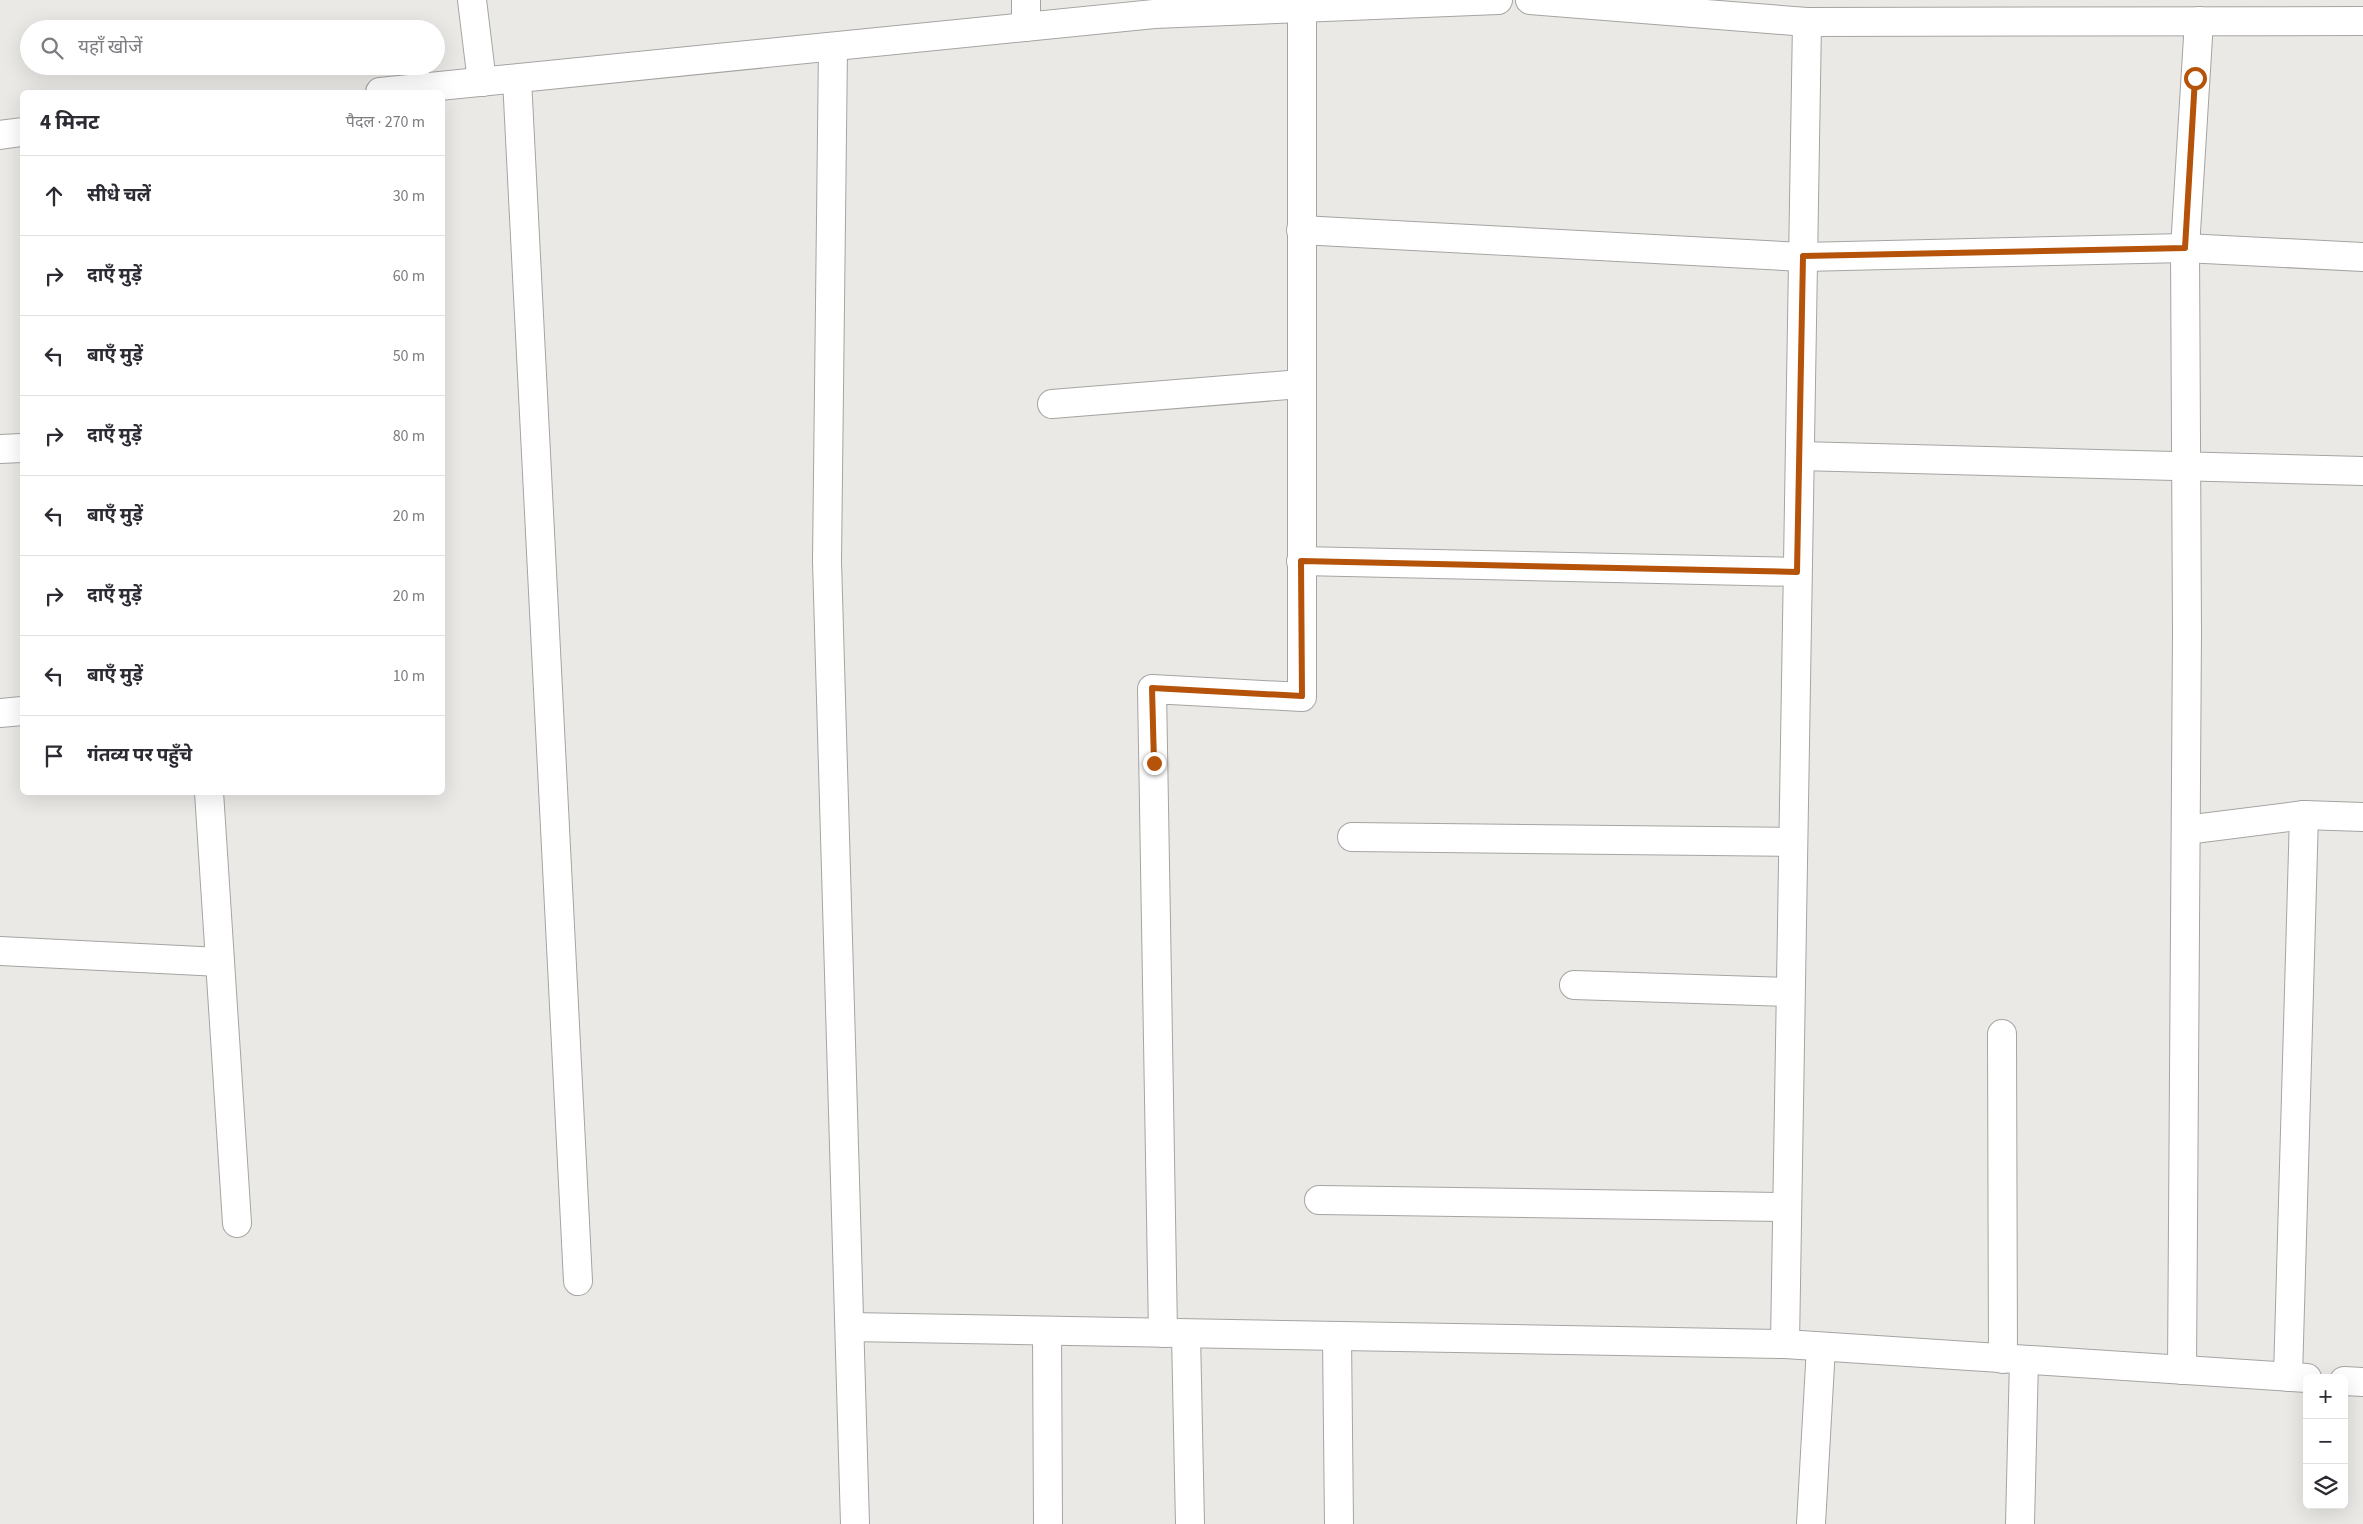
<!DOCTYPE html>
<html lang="hi">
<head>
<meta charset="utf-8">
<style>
  :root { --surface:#fff; --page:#f7f7f7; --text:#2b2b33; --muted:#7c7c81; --line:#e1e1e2 }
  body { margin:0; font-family:"Source Sans 3","Noto Sans Devanagari",sans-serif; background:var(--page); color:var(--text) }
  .controls { position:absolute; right:15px; bottom:15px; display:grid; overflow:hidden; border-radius:8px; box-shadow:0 5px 20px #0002 }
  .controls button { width:45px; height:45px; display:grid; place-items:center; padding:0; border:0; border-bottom:1px solid var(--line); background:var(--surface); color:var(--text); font:25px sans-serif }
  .stop { position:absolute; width:15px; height:15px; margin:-11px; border:4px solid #b45309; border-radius:50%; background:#fff }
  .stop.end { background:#b45309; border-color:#fff; box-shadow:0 1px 5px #0008 }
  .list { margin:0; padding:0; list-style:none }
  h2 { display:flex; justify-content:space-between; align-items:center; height:65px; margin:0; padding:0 20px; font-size:21px }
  h2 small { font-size:16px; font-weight:400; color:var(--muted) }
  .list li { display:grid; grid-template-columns:32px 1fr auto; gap:15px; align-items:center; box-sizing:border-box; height:80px; padding:0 20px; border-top:1px solid var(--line) }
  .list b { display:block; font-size:19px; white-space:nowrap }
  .list em { font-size:16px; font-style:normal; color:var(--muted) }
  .icon { flex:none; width:28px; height:28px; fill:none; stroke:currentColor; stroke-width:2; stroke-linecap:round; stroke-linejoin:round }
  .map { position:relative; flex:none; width:2363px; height:1524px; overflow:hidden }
  .search { position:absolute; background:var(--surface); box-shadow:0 5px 20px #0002; left:20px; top:20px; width:425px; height:55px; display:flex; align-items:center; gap:12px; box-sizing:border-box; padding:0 18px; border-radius:28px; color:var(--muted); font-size:19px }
  .panel { position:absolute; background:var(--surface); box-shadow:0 5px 20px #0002; left:20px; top:90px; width:425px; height:705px; border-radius:8px }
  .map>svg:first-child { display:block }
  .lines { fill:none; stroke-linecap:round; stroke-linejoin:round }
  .street-casing { stroke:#a6a4a2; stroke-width:30 }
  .street { stroke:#fff; stroke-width:28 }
  .route { stroke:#b45309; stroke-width:6 }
</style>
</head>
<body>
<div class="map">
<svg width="2363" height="1524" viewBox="0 0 2363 1524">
  <rect width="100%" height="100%" fill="#ebe9e6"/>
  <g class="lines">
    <g class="street-casing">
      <g id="street">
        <polyline points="472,0 482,82"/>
        <polyline points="1026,0 1026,27"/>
        <polyline points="1530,0 1807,22 1785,1344 2307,1378"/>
        <polyline points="1807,22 2363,21"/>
        <polyline points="833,47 827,561 855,1524"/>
        <polyline points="517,79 578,1281"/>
        <polyline points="380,92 1154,14 1498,0"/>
        <polyline points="0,135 22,132"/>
        <polyline points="1301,230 1803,257 2185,248 2363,257"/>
        <polyline points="1052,404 1301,384"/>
        <polyline points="0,449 22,448"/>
        <polyline points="1800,456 2363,471"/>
        <polyline points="1301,561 1797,572"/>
        <polyline points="0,713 22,711"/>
        <polyline points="209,792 237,1223"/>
        <polyline points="2186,830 2304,815 2363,817"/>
        <polyline points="1352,837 1793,842"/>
        <polyline points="0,951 220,962"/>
        <polyline points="1574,985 1790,992"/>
        <polyline points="2002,1034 2003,1359"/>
        <polyline points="1319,1200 1787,1207"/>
        <polyline points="850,1327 1785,1344"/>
        <polyline points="1047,1331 1048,1524"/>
        <polyline points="1163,1333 1152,689 1302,697 1302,0"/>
        <polyline points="1186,1334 1190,1524"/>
        <polyline points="1337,1337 1339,1524"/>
        <polyline points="2182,1370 2187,632 2185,248 2199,21"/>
        <polyline points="2288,1377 2304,815"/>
        <polyline points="2344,1381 2363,1382"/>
        <polyline points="1811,1524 1821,1347"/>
        <polyline points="2020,1524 2024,1360"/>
      </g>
    </g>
    <use href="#street" class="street"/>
  </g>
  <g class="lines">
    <polyline class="route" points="1154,763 1152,688 1302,696 1301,561 1797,572 1803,256 2185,248 2195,78"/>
  </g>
</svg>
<div class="controls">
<button>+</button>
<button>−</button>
<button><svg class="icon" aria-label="layers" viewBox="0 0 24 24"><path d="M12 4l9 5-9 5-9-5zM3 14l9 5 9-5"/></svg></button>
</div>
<div class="stop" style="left:2195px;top:78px"></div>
<div class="stop end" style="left:1154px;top:763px"></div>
<div class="search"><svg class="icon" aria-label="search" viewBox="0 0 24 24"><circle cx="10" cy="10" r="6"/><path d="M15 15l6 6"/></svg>यहाँ खोजें</div>
<section class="panel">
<h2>4 मिनट<small>पैदल · 270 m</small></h2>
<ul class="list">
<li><svg class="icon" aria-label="ahead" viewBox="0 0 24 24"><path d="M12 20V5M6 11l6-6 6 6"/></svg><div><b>सीधे चलें</b></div><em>30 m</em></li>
<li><svg class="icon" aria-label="right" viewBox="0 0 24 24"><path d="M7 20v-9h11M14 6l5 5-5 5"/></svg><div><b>दाएँ मुड़ें</b></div><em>60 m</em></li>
<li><svg class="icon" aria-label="left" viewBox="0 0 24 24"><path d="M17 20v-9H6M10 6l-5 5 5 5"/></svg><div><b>बाएँ मुड़ें</b></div><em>50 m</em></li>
<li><svg class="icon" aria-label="right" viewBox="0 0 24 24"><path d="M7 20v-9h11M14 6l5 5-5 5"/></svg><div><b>दाएँ मुड़ें</b></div><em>80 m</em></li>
<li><svg class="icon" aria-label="left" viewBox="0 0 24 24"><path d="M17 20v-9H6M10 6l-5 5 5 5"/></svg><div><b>बाएँ मुड़ें</b></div><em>20 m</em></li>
<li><svg class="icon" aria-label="right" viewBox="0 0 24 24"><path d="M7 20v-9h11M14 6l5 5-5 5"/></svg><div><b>दाएँ मुड़ें</b></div><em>20 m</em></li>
<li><svg class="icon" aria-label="left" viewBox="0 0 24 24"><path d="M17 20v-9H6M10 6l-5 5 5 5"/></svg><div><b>बाएँ मुड़ें</b></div><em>10 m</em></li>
<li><svg class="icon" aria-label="arrive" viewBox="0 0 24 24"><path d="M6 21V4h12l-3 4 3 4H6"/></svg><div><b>गंतव्य पर पहुँचे</b></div></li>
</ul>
</section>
</div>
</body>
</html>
